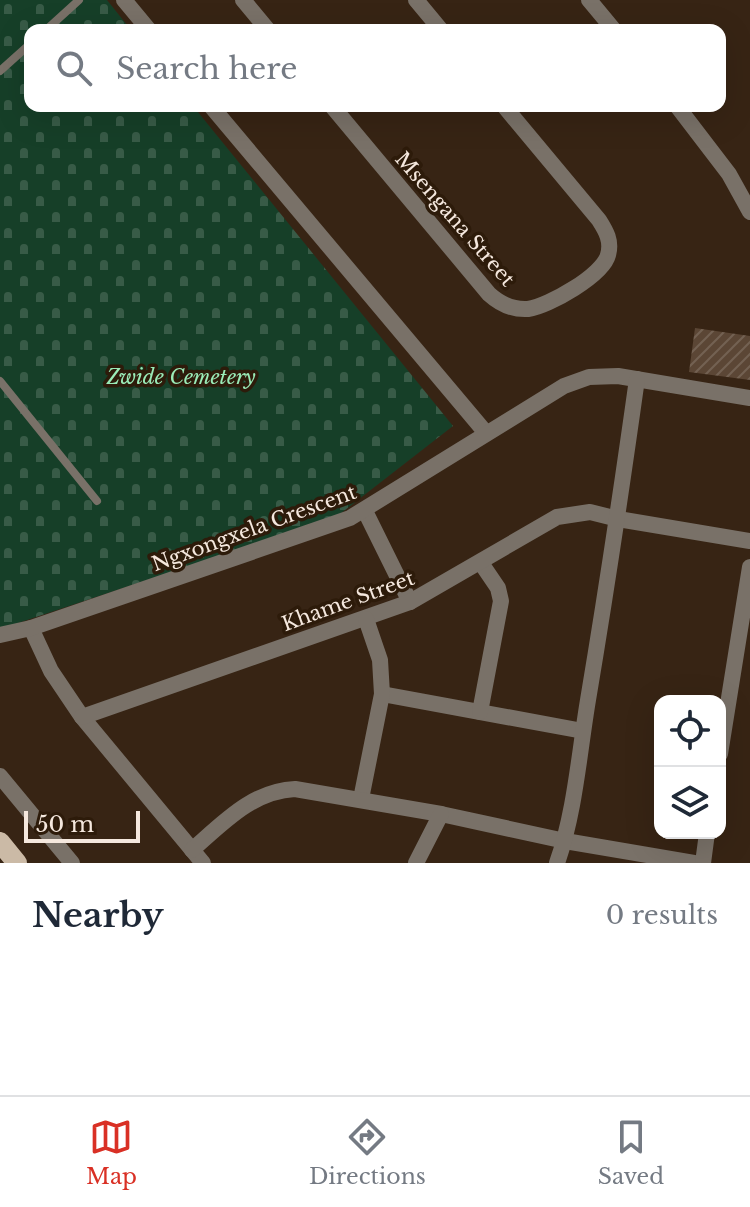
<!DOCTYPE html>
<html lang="en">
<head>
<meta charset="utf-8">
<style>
  :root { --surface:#fff; --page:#f2f2f3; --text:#1f2937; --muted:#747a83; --line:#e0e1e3; --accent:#d93025 }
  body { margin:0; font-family:"Libre Baskerville",serif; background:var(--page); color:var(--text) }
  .controls { position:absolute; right:24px; bottom:24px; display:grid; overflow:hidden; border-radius:16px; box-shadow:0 8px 32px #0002 }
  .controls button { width:72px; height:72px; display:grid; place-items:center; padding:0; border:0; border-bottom:2px solid var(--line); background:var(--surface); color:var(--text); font:40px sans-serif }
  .scale { position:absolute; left:24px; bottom:20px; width:116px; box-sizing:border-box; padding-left:8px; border:4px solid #f5e8de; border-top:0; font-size:22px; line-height:28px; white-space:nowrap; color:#f5e8de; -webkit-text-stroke:6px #2d1b0a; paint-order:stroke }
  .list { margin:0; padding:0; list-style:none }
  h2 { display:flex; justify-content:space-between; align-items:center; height:104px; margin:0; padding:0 32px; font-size:34px }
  h2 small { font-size:26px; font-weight:400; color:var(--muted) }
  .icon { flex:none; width:44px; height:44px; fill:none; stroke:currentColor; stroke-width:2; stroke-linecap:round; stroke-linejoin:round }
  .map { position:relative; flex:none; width:750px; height:863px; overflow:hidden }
  .search { position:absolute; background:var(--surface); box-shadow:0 8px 32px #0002; left:24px; right:24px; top:24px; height:88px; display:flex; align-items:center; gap:20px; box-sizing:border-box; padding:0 28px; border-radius:16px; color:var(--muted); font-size:30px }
  .sheet { height:232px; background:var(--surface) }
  nav { display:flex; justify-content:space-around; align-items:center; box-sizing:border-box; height:112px; border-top:2px solid var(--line); background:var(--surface); font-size:22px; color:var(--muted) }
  nav a { display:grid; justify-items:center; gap:4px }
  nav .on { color:var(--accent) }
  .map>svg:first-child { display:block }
  .cemetery { fill:url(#cemetery-stones) }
  .building { fill:url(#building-hatch) }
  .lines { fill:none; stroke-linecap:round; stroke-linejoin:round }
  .lane { stroke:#797168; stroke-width:8 }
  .street { stroke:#797168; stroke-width:16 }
  .primary { stroke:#cbbaa6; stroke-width:20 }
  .labels { text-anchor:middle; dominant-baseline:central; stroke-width:7; stroke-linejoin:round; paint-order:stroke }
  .street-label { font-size:20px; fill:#f5e8de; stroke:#2d1b0a }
  .park-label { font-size:20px; font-style:italic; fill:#9aecb8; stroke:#2d1b0a }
</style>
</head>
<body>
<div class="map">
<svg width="750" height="863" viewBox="0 0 750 863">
  <defs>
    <pattern id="cemetery-stones" width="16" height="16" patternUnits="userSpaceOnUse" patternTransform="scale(2)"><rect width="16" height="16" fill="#163f28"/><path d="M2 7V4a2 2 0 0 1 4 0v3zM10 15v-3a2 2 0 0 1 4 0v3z" fill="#385b47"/></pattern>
    <pattern id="building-hatch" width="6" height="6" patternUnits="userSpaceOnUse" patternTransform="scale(2)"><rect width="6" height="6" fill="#5b4635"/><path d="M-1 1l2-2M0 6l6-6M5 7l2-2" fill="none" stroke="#736152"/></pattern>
  </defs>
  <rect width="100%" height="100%" fill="#372414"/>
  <polygon class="cemetery" points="0,0 107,0 131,30 30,30 30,106 193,106 453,426 336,517 0,629"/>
  <polygon class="building" points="695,328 750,336 750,380 689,372"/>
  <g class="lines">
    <g class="lane">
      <polyline points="46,30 79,0"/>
      <polyline points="0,71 30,44"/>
      <polyline points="0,381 97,501"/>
    </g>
    <g class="street">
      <polyline points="124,0 149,30"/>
      <polyline points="243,0 268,30"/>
      <polyline points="416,0 441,30"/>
      <polyline points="589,0 614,30"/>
      <polyline points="211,106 486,433"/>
      <path d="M332,106L489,294C500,304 513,310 528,309C549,306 603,275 608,255C612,241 606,231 599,220L504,106"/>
      <polyline points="677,106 729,174 750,212"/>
      <polyline points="365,511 410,602"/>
      <polyline points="31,628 51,671 82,717 203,863"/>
      <polyline points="0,635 31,628 350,518 564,386 589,377 618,376 750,398"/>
      <polyline points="382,694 583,731"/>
      <polyline points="480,712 501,601 498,588 481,563"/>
      <polyline points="82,717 410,602 557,517 590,512 618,519 750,541"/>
      <polyline points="720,754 750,567"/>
      <polyline points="0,776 72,863"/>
      <polyline points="361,799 382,694 380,660 366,619"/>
      <path d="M192,850C223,823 252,791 295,789L441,814L565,841L694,863"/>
      <polyline points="416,863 441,814"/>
      <path d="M557,863C575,812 579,754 588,700C606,593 622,486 637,379"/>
      <polyline points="703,863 707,833"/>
    </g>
    <polyline class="primary" points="0,842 17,863"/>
  </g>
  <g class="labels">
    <g class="street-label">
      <text transform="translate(455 219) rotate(49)">Msengana Street</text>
      <text transform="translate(254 528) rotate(-20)">Ngxongxela Crescent</text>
      <text transform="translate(348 601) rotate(-20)">Khame Street</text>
    </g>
    <g class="park-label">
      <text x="181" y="377">Zwide Cemetery</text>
    </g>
  </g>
</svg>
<div class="controls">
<button><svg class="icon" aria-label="locate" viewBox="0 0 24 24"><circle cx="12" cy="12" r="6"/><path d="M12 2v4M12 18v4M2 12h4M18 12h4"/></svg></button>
<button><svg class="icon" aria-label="layers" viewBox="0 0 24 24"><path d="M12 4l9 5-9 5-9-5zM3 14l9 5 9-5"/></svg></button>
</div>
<div class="scale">50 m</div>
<div class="search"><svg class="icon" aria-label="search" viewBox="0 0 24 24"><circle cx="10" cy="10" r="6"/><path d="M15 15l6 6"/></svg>Search here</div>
</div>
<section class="sheet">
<h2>Nearby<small>0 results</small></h2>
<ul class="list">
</ul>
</section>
<nav>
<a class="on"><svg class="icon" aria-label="map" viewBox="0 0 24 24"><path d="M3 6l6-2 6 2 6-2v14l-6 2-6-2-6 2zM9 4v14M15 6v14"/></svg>Map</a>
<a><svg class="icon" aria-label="directions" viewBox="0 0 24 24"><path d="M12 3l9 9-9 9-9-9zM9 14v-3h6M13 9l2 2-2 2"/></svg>Directions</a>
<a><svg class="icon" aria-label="saved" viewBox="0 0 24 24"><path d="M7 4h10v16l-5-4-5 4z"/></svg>Saved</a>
</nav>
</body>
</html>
